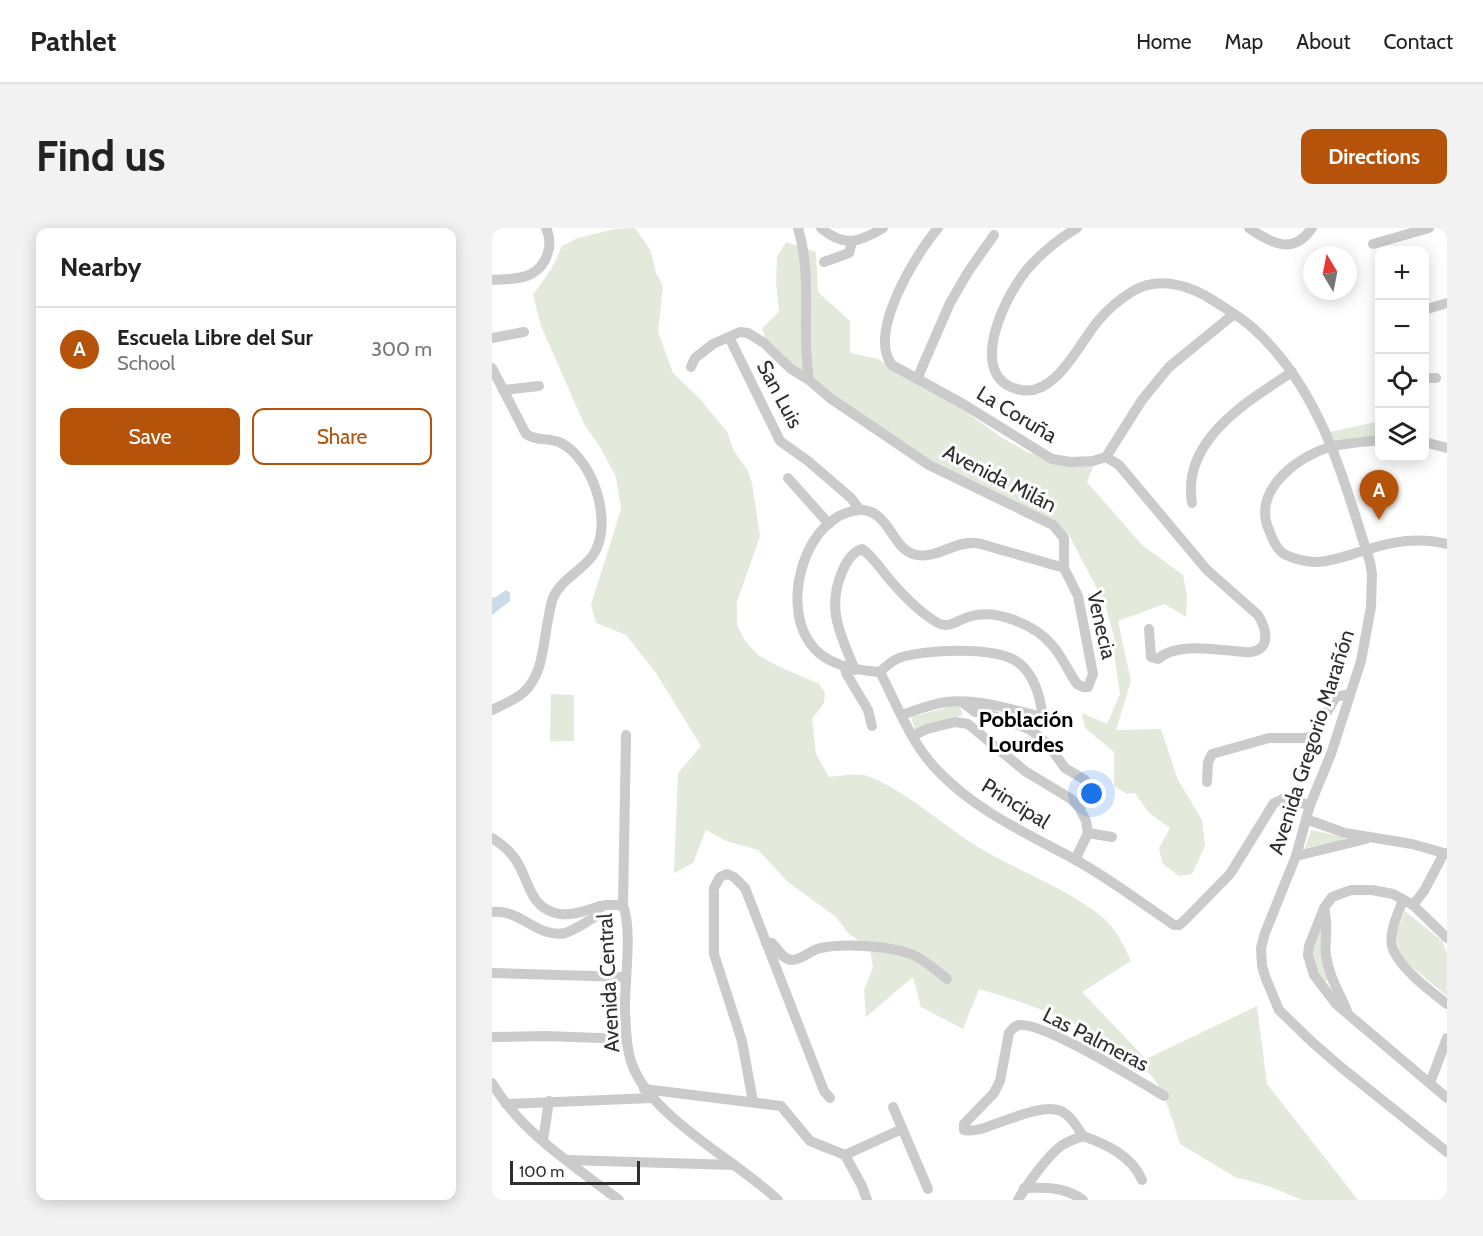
<!DOCTYPE html>
<html lang="en">
<head>
<meta charset="utf-8">
<style>
  :root { --surface:#fff; --page:#f2f2f2; --text:#222; --muted:#767676; --line:#e0e0e0; --accent:#b45309 }
  body { margin:0; font-family:Cabin,sans-serif; background:var(--page); color:var(--text) }
  .controls { position:absolute; right:18px; top:18px; display:grid; overflow:hidden; border-radius:12px; box-shadow:0 3px 15px #0003 }
  .controls button { width:54px; height:54px; display:grid; place-items:center; padding:0; border:0; border-bottom:2px solid var(--line); background:var(--surface); color:var(--text); font:30px sans-serif }
  .compass { position:absolute; left:811px; top:18px; width:54px; height:54px; border-radius:50%; background:var(--surface); box-shadow:0 3px 15px #0003; rotate:350deg }
  .scale { position:absolute; left:18px; bottom:15px; width:130px; box-sizing:border-box; padding-left:6px; border:3px solid #2e2e2e; border-top:0; font-size:16px; line-height:21px; white-space:nowrap; color:#2e2e2e; -webkit-text-stroke:4px #fff; paint-order:stroke }
  .you { position:absolute; left:600px; top:566px; width:21px; height:21px; margin:-15px; border:4px solid #fff; border-radius:50%; background:#1a73e8; box-shadow:0 0 0 9px #1a73e833 }
  .badge { display:grid; place-items:center; width:39px; height:39px; border-radius:50%; background:var(--accent); color:#fff; font-size:20px; font-weight:700 }
  .pin { position:absolute; translate:-50% -50px; filter:drop-shadow(0 2px 3px #0008) }
  .pin::after { content:''; position:absolute; top:32px; width:21px; height:18px; background:inherit; clip-path:polygon(0 0,100% 0,50% 100%) }
  .list { margin:0; padding:0; list-style:none }
  h2 { display:flex; justify-content:space-between; align-items:center; height:78px; margin:0; padding:0 24px; font-size:26px }
  h2 small { font-size:20px; font-weight:400; color:var(--muted) }
  .list li { display:grid; grid-template-columns:39px 1fr auto; gap:18px; align-items:center; box-sizing:border-box; height:84px; padding:0 24px; border-top:2px solid var(--line) }
  .list b { display:block; font-size:22px; white-space:nowrap }
  .list p { margin:0; font-size:20px; white-space:nowrap; color:var(--muted) }
  .list em { font-size:20px; font-style:normal; color:var(--muted) }
  .actions { display:flex; gap:12px; padding:18px 24px }
  .actions a { flex:1; padding:14px 0; border:2px solid var(--accent); border-radius:12px; text-align:center; font-size:21px; color:var(--accent) }
  .actions .main { background:var(--accent); color:#fff }
  .icon { flex:none; width:33px; height:33px; fill:none; stroke:currentColor; stroke-width:2; stroke-linecap:round; stroke-linejoin:round }
  .map { position:relative; flex:none; width:955px; height:972px; overflow:hidden; border-radius:12px }
  header { display:flex; align-items:center; gap:36px; box-sizing:border-box; height:84px; padding:0 30px; background:var(--surface); border-bottom:2px solid var(--line) }
  header strong { font-size:28px }
  nav { display:flex; gap:33px; margin-inline-start:auto; font-size:21px }
  .intro { display:flex; align-items:center; justify-content:space-between; box-sizing:border-box; height:144px; padding:0 36px }
  h1 { margin:0; font-size:42px }
  .button { padding:15px 27px; border-radius:12px; background:var(--accent); color:#fff; font-size:21px; font-weight:700 }
  main { display:flex; gap:36px; padding:0 36px }
  aside { flex:1; background:var(--surface); border-radius:12px; box-shadow:0 3px 15px #0003 }
  .map>svg:first-child { display:block }
  .green { fill:#e3eadc }
  .water { fill:#cadae9 }
  .lines { fill:none; stroke-linecap:round; stroke-linejoin:round }
  .minor { stroke:#cbcbcb; stroke-width:10 }
  .labels { text-anchor:middle; dominant-baseline:central; stroke-width:6; stroke-linejoin:round; paint-order:stroke }
  .street-label { font-size:21px; fill:#2e2e2e; stroke:#fff }
  .neighbourhood-label { font-size:22px; font-weight:bold; fill:#000; stroke:#fff }
</style>
</head>
<body>
<header>
<strong>Pathlet</strong>
<nav><a>Home</a><a>Map</a><a>About</a><a>Contact</a></nav>
</header>
<div class="intro"><h1>Find us</h1><a class="button">Directions</a></div>
<main>
<aside>
<h2>Nearby<small></small></h2>
<ul class="list">
<li><span class="badge">A</span><div><b>Escuela Libre del Sur</b><p>School</p></div><em>300 m</em></li>
</ul>
<div class="actions"><a class="main">Save</a><a>Share</a></div>
</aside>
<div class="map">
<svg width="955" height="972" viewBox="0 0 955 972">
  <rect width="100%" height="100%" fill="#fff"/>
  <g class="green">
    <path d="M143,0L159,23L164,45L171,58L166,104L181,145L208,171L235,204L242,223L256,243L260,255L268,308L245,374V397L253,413L266,427L284,437L327,456L333,465L332,475L320,491L324,526L337,549C350,548 366,544 378,549C414,563 452,598 486,619C525,643 573,659 609,688C624,700 631,716 639,733L590,764L654,831L765,778L775,856L866,972H810L776,958L743,949L688,916C681,894 675,870 662,851C659,846 653,843 649,839C605,800 542,777 487,761L471,801L429,779L421,749L374,789L372,762L381,739L378,721L356,705L344,689L296,654L266,622L234,613L214,602L201,635L182,645L186,545L209,518L164,445L134,407L104,395L99,377L129,281L124,249L108,219L92,196L49,98L41,67L60,40L70,18L86,10L122,1Z"/>
    <polygon points="294,14 324,24 326,64 358,93 358,125 386,131 417,152 460,174 509,209 535,224 565,233 602,237 595,254 650,317 691,347 695,368 694,389 672,376 626,393 639,453 624,502 669,501 686,552 710,592 713,618 700,646 687,648 670,635 667,620 678,600 657,585 643,565 635,566 622,558 622,524 593,500 590,485 615,496 628,466 622,425 622,409 613,376 577,307 552,288 440,235 399,211 275,117 270,100 287,84 284,54 285,29"/>
    <polygon points="887,190 887,208 842,215 838,204 884,194"/>
    <polygon points="59,466 82,467 82,513 58,513"/>
    <polygon points="467,476 471,487 423,501 419,489"/>
    <polygon points="819,602 852,609 851,612 813,620"/>
    <polygon points="913,683 950,713 955,725 955,768 908,729 904,705"/>
    <polygon points="833,689 836,752 831,755 821,733 822,719"/>
  </g>
  <polygon class="water" points="14,362 18,365 18,373 0,387 0,370 4,369"/>
  <g class="lines">
    <g class="minor">
      <path d="M306,0C321,49 309,102 317,152"/>
      <path d="M329,0C352,20 368,14 391,0"/>
      <path d="M446,0C424,26 375,105 400,137L471,176L560,231L579,234L601,233L614,229L627,237L715,342L766,387C774,400 780,421 759,424C750,425 739,422 730,422C712,420 681,417 666,431L659,429L657,401"/>
      <path d="M585,0C568,10 552,23 539,37C515,62 470,151 529,162C564,169 588,114 606,93C616,81 628,71 641,63C667,48 698,57 722,73C736,82 750,90 762,101C830,163 851,251 878,334L880,346L879,379L869,433L839,526L818,577L804,628L773,705L769,720L770,738L774,751L787,782L820,814L850,840L955,924"/>
      <path d="M757,0C779,15 801,28 820,0"/>
      <polyline points="881,16 937,0"/>
      <polyline points="332,34 357,25 360,14"/>
      <path d="M0,52C12,51 28,52 39,46C55,38 62,16 54,0"/>
      <polyline points="932,82 955,75"/>
      <polyline points="237,109 288,213 316,233 359,270 368,282"/>
      <polyline points="0,110 32,104"/>
      <polyline points="199,139 203,130 221,116 248,104 256,105 272,115 299,141 317,152 338,170 437,237 561,297 572,310 572,340"/>
      <path d="M0,140L34,206C45,214 58,209 69,215C102,232 122,296 101,327C90,343 69,351 61,370C58,378 57,388 55,397C51,420 50,447 32,464C23,472 10,477 0,482"/>
      <polyline points="932,150 944,150"/>
      <polyline points="425,151 458,75 476,44 502,7"/>
      <polyline points="11,162 47,158"/>
      <path d="M888,212C872,214 857,215 842,218C809,226 763,259 775,297C779,307 784,323 794,327C825,341 843,331 874,322C900,313 928,309 955,316"/>
      <polyline points="932,214 955,220"/>
      <polyline points="614,229 650,172 677,139 742,86"/>
      <polyline points="296,250 337,296"/>
      <path d="M700,275C689,212 756,173 800,144"/>
      <polyline points="353,438 354,445 376,482 380,498"/>
      <path d="M363,442C349,407 334,382 350,344C354,334 360,324 370,321C381,328 389,342 398,352C411,367 428,385 446,395C457,401 466,392 476,389C503,380 542,396 560,417C570,428 576,443 585,456L591,459H596L601,446L586,368L572,340"/>
      <path d="M388,444C405,477 419,515 445,542C484,583 534,605 582,631C617,650 649,675 682,697H687L692,693L738,646L782,575L791,571L818,577"/>
      <polyline points="470,474 483,484 491,484 537,501 555,515 573,540 593,552"/>
      <path d="M410,487C424,482 439,476 454,474C486,470 520,482 551,489C548,469 543,448 527,435C506,418 432,421 407,430C400,433 394,438 388,444C362,442 331,437 316,412C290,372 314,287 367,282C396,280 400,320 421,326C443,333 461,313 483,315C492,316 501,320 510,322C530,328 551,334 572,340"/>
      <path d="M134,507L131,678C141,702 132,755 133,783C134,801 134,824 142,841C163,891 245,933 286,972"/>
      <polyline points="420,508 435,501 463,494 476,496 533,543 579,571 587,579 594,593 596,605 583,632"/>
      <polyline points="715,554 716,534 720,526 777,510 814,510 821,507 844,469 857,466"/>
      <polyline points="814,591 853,605 920,616 955,626"/>
      <polyline points="596,605 620,609"/>
      <path d="M0,610C8,615 15,620 21,628C38,649 35,681 68,686C90,689 109,672 131,678"/>
      <polyline points="804,628 874,611"/>
      <path d="M911,672C906,686 897,703 900,718C906,739 938,763 955,776"/>
      <polyline points="921,677 932,663 952,625"/>
      <path d="M832,680C837,695 832,712 834,728C837,748 847,764 855,783"/>
      <path d="M0,684C27,680 46,711 73,705C83,702 94,694 103,689L106,686L108,678"/>
      <polyline points="955,710 921,677 901,666 880,662 859,662 840,669 832,680 817,718 816,727 822,747 844,776 955,870"/>
      <path d="M274,715H280C286,721 291,732 300,732C311,732 319,721 329,720C352,715 400,718 421,727C433,732 445,743 455,751"/>
      <polyline points="0,745 134,749"/>
      <polyline points="0,809 53,808 135,811"/>
      <path d="M0,855C29,904 82,938 127,972"/>
      <polyline points="938,855 955,810"/>
      <polyline points="152,861 289,878 318,913 353,927 370,958 375,972"/>
      <polyline points="261,874 250,813 222,726 222,660 228,649 235,646 242,649 253,660 332,863 338,870"/>
      <polyline points="14,876 160,870"/>
      <polyline points="401,879 436,961"/>
      <path d="M591,908C585,899 579,888 569,883C552,875 517,892 500,897C491,901 482,904 472,902V896L502,865L508,853L517,805C520,801 522,798 527,797C552,794 647,853 672,868"/>
      <path d="M591,908C614,916 640,928 650,952"/>
      <polyline points="51,912 57,873"/>
      <polyline points="353,927 410,901"/>
      <polyline points="75,932 242,937"/>
      <path d="M532,960C554,959 573,959 591,972"/>
      <path d="M526,972C534,958 556,927 569,918C576,913 583,911 591,908"/>
    </g>
  </g>
  <g class="labels">
    <g class="street-label">
      <text transform="translate(288 166) rotate(62)">San Luis</text>
      <text transform="translate(525 186) rotate(31)">La Coruña</text>
      <text transform="translate(508 250) rotate(27)">Avenida Milán</text>
      <text transform="translate(610 397) rotate(77)">Venecia</text>
      <text transform="translate(819 514) rotate(-72)">Avenida Gregorio Marañón</text>
      <text transform="translate(524 575) rotate(32)">Principal</text>
      <text transform="translate(116 755) rotate(-93)">Avenida Central</text>
      <text transform="translate(604 811) rotate(27)">Las Palmeras</text>
    </g>
    <g class="neighbourhood-label">
      <text x="534" y="491">Población<tspan x="534" dy="25">Lourdes</tspan></text>
    </g>
  </g>
</svg>
<div class="controls">
<button>+</button>
<button>−</button>
<button><svg class="icon" aria-label="locate" viewBox="0 0 24 24"><circle cx="12" cy="12" r="6"/><path d="M12 2v4M12 18v4M2 12h4M18 12h4"/></svg></button>
<button><svg class="icon" aria-label="layers" viewBox="0 0 24 24"><path d="M12 4l9 5-9 5-9-5zM3 14l9 5 9-5"/></svg></button>
</div>
<svg class="compass" viewBox="-18 -18 36 36"><path d="M0-13l5 13h-10z" fill="#e53935"/><path d="M0 13l5-13h-10z" fill="#767676"/></svg>
<div class="scale">100 m</div>
<div class="you"></div>
<div class="pin badge" style="left:887px;top:292px">A</div>
</div>
</main>
</body>
</html>
